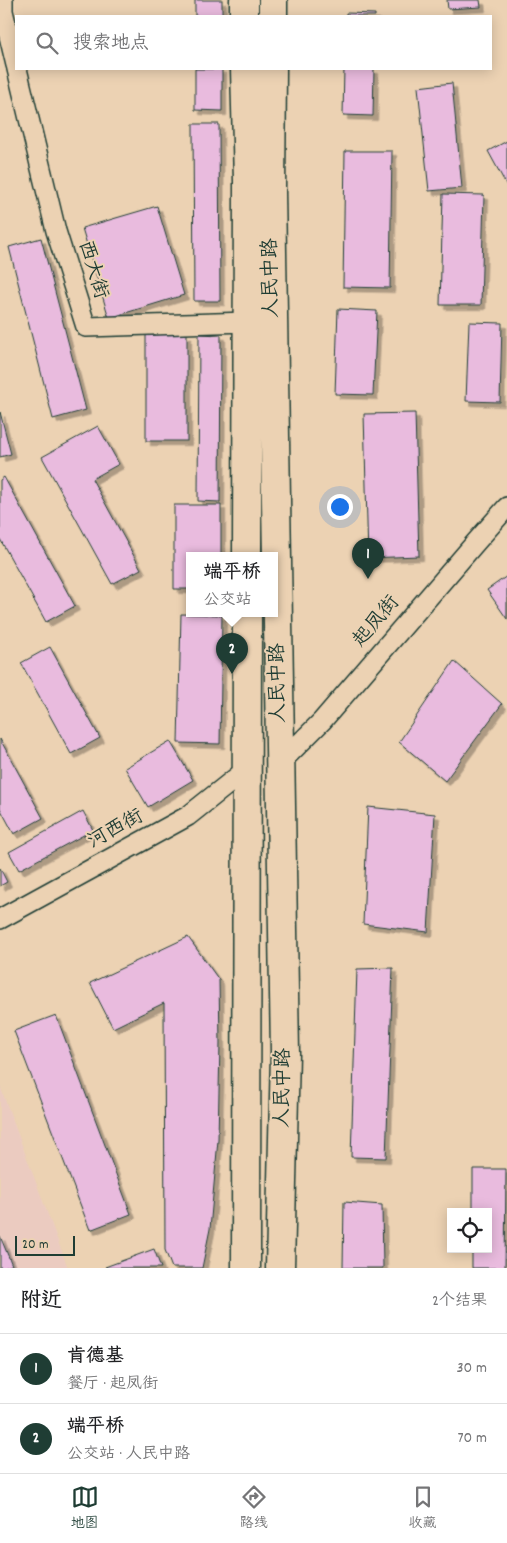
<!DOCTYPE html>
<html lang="zh">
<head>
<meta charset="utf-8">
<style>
  :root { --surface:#fff; --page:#f2f2f2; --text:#202124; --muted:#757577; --line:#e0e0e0; --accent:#1f3d34 }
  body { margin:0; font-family:Dekko,"LXGW WenKai TC",sans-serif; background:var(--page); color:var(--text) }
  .controls { position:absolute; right:15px; bottom:15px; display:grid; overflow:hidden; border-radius:0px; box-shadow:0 2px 12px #0003 }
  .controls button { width:45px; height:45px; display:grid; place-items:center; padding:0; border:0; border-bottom:1px solid var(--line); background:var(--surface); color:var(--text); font:25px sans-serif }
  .scale { position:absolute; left:15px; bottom:12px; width:60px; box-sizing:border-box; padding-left:5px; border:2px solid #1f3d34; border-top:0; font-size:14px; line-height:18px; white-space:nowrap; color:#1f3d34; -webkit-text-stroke:4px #ecd2b3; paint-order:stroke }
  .you { position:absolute; left:339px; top:506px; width:18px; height:18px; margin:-12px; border:4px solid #fff; border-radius:50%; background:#1a73e8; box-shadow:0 0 0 8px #1a73e833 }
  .badge { display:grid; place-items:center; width:32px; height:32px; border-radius:50%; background:var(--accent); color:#fff; font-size:16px; font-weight:700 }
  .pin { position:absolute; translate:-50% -41px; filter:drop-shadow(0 1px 2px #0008) }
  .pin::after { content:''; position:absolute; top:26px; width:18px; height:15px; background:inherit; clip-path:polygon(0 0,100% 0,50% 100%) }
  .popup { position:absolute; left:186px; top:552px; width:92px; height:65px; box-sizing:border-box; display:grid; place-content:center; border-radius:0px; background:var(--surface); filter:drop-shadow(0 1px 4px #0005); font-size:16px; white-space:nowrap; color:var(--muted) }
  .popup b { font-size:19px; color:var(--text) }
  .popup::after { content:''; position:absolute; left:50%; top:100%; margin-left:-10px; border:10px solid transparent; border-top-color:var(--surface) }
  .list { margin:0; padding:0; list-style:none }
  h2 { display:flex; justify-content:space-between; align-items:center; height:65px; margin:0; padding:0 20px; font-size:21px }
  h2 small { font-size:16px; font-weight:400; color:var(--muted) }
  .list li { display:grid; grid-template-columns:32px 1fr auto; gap:15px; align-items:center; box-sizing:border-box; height:70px; padding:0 20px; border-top:1px solid var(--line) }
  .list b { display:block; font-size:19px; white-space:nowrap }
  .list p { margin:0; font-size:16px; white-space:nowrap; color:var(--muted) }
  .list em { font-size:16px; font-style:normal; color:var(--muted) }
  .icon { flex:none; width:28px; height:28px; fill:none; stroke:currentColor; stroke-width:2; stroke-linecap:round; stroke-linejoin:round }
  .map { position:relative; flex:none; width:507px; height:1268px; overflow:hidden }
  .search { position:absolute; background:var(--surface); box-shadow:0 2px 12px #0003; left:15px; right:15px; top:15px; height:55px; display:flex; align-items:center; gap:12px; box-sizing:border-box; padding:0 18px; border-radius:0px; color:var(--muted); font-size:19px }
  .sheet { height:205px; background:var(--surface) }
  nav { display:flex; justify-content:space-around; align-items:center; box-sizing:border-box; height:70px; border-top:1px solid var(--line); background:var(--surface); font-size:14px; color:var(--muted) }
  nav a { display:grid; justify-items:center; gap:2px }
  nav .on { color:var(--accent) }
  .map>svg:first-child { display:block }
  .built { fill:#ebcbc0 }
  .building { fill:#e9bbde; stroke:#1f3d34; filter:url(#shadow) }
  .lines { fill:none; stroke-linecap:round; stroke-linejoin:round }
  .minor-casing { stroke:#1f3d34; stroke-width:22 }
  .primary-casing { stroke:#1f3d34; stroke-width:31 }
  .minor { stroke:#ecd2b3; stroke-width:19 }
  .primary { stroke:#ecd2b3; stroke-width:28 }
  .labels { text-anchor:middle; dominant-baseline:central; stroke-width:4; stroke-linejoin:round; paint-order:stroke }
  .street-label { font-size:20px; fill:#1f3d34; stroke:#ecd2b3 }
</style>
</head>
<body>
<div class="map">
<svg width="507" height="1268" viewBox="0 0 507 1268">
  <defs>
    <filter id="shadow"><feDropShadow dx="4.5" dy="4.5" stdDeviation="0" flood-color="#0004"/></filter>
  </defs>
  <rect width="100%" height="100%" fill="#ecd2b3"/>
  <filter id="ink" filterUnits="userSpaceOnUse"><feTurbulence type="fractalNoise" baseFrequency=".02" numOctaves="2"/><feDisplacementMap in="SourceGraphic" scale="10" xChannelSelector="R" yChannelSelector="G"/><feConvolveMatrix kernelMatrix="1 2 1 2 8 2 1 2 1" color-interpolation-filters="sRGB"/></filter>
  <g filter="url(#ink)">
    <polygon class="built" points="0,1086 68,1268 0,1268"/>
    <g class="building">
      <rect x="195" y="0" width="27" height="16"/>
      <polygon points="447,0 480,0 481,7 448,9"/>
      <polygon points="346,13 375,14 375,16 346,16"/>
      <polygon points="195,69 222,69 222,111 195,110"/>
      <polygon points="344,69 374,69 373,116 343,115"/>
      <polygon points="452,83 462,188 429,191 418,87"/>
      <polygon points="193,124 219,124 220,301 194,301"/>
      <polygon points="507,141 507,186 488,151"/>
      <polygon points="345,151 392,151 390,288 343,287"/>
      <polygon points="443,194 484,195 481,305 440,305"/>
      <polygon points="157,206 184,295 109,318 82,228"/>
      <polygon points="41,238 86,410 53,419 9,247"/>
      <polygon points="338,309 377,311 373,395 335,394"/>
      <polygon points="469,322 502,323 500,402 466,401"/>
      <rect x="146" y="334" width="41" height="107"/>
      <polygon points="199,334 221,335 220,502 198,501"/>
      <polygon points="0,412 11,454 0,457"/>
      <polygon points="415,413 419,556 368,558 364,414"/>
      <polygon points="98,426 119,464 92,479 141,569 112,584 42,457"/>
      <polygon points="4,477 75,606 46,622 0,539 0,480"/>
      <polygon points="174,505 221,505 221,555 190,555 190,589 174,589"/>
      <polygon points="507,576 507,619 487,590"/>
      <polygon points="181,614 222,615 220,744 178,743"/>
      <polygon points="50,647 100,738 71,754 21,663"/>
      <polygon points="454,661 502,704 445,781 399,742"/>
      <polygon points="0,739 43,818 14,834 0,808"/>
      <polygon points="170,741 193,780 148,807 125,768"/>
      <polygon points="368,807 435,814 428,932 363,924"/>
      <polygon points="83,811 93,830 19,870 9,852"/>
      <polygon points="0,868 7,882 0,886"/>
      <polygon points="188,937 219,980 220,1043 218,1140 210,1229 202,1268 172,1268 165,1250 164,1003 113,1028 90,983"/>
      <polygon points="393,968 386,1158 351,1157 357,969"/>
      <polygon points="56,1015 131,1214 90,1230 14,1031"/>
      <polygon points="473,1169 506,1169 505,1268 472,1268 472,1249 488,1249 488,1212 473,1212"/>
      <polygon points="344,1202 382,1205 383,1268 343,1268"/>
      <polygon points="0,1236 12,1265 4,1268 0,1268"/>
      <polygon points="154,1249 161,1268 106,1268 105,1267"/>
    </g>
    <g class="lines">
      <g class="minor-casing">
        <g id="minor">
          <polyline points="3,0 3,11 16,65"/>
          <polyline points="17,69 56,231 86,327 248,322"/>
          <polyline points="280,763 322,721 476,542 507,507"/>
          <polyline points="0,919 188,816 247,769"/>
        </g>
      </g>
      <g class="primary-casing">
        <g id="primary">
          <polyline points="244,0 244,16"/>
          <polyline points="273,16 273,0"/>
          <polyline points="245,69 248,181 247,555"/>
          <polyline points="272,69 271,191 285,1053 280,1268"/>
          <polyline points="246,1268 247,613"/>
        </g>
      </g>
      <use href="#minor" class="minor"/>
      <use href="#primary" class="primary"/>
    </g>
  </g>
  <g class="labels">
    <g class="street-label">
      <text transform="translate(92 270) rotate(73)">西大街</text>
      <text transform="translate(272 278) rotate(-91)">人民中路</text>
      <text transform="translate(377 622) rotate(-50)">起凤街</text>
      <text transform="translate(279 683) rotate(-91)">人民中路</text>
      <text transform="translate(116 830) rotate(-29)">河西街</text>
      <text transform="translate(284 1088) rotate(-89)">人民中路</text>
    </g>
  </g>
</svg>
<div class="controls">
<button><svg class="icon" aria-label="locate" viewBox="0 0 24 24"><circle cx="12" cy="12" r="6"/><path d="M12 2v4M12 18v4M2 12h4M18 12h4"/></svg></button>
</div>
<div class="scale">20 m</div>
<div class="you"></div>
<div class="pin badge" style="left:368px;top:579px">1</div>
<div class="pin badge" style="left:232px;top:674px">2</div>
<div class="popup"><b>端平桥</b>公交站</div>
<div class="search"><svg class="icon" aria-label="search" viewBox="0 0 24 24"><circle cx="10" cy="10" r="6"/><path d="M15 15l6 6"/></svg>搜索地点</div>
</div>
<section class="sheet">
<h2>附近<small>2个结果</small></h2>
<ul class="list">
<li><span class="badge">1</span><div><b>肯德基</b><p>餐厅 · 起凤街</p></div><em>30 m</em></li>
<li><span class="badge">2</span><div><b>端平桥</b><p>公交站 · 人民中路</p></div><em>70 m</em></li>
</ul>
</section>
<nav>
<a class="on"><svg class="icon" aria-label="map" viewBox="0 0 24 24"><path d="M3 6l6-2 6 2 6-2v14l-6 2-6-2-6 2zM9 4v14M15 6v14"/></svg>地图</a>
<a><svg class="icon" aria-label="directions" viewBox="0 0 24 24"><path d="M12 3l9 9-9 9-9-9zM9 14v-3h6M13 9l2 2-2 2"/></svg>路线</a>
<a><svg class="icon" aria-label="saved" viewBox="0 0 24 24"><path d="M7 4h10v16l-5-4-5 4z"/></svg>收藏</a>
</nav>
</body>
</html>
